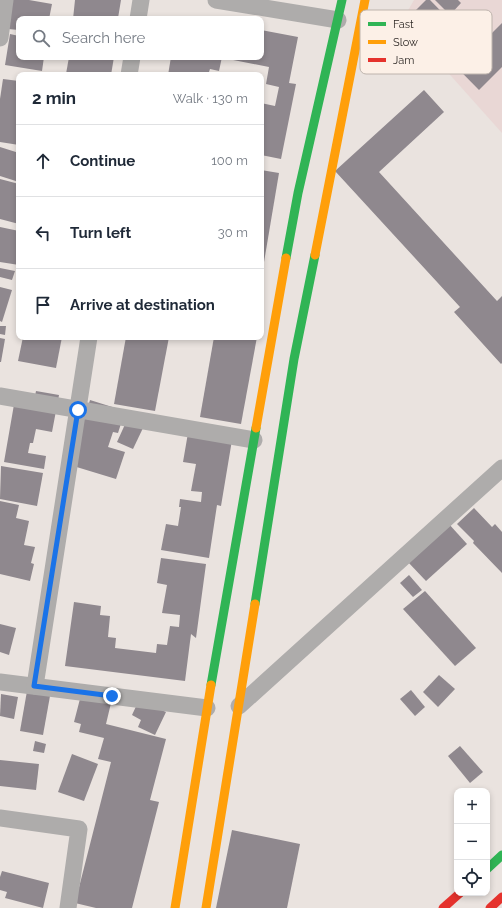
<!DOCTYPE html>
<html lang="en">
<head>
<meta charset="utf-8">
<style>
  :root { --surface:#fff; --page:#f6f6f7; --text:#1f2937; --muted:#747a83; --line:#e0e1e3 }
  body { margin:0; font-family:Raleway,sans-serif; background:var(--page); color:var(--text) }
  .controls { position:absolute; right:12px; bottom:12px; display:grid; overflow:hidden; border-radius:8px; box-shadow:0 2px 6px #0003 }
  .controls button { width:36px; height:36px; display:grid; place-items:center; padding:0; border:0; border-bottom:1px solid var(--line); background:var(--surface); color:var(--text); font:20px sans-serif }
  .stop { position:absolute; width:12px; height:12px; margin:-9px; border:3px solid #1a73e8; border-radius:50%; background:#fff }
  .stop.end { background:#1a73e8; border-color:#fff; box-shadow:0 1px 4px #0008 }
  .list { margin:0; padding:0; list-style:none }
  h2 { display:flex; justify-content:space-between; align-items:center; height:52px; margin:0; padding:0 16px; font-size:17px }
  h2 small { font-size:13px; font-weight:400; color:var(--muted) }
  .list li { display:grid; grid-template-columns:26px 1fr auto; gap:12px; align-items:center; box-sizing:border-box; height:72px; padding:0 16px; border-top:1px solid var(--line) }
  .list b { display:block; font-size:15px; white-space:nowrap }
  .list em { font-size:13px; font-style:normal; color:var(--muted) }
  .icon { flex:none; width:22px; height:22px; fill:none; stroke:currentColor; stroke-width:2; stroke-linecap:round; stroke-linejoin:round }
  .map { position:relative; flex:none; width:502px; height:908px; overflow:hidden }
  .search { position:absolute; background:var(--surface); box-shadow:0 2px 6px #0003; left:16px; top:16px; width:248px; height:44px; display:flex; align-items:center; gap:10px; box-sizing:border-box; padding:0 14px; border-radius:8px; color:var(--muted); font-size:15px }
  .panel { position:absolute; background:var(--surface); box-shadow:0 2px 6px #0003; left:16px; top:72px; width:248px; height:268px; border-radius:8px }
  .map>svg:first-child { display:block }
  .education { fill:#e9d7d5 }
  .building { fill:#8f888e }
  .lines { fill:none; stroke-linecap:round; stroke-linejoin:round }
  .street { stroke:#aeacab; stroke-width:17 }
  .fast { stroke:#30b455; stroke-width:9 }
  .slow { stroke:#ff9f0a; stroke-width:9 }
  .jam { stroke:#e5322d; stroke-width:9 }
  .route { stroke:#1a73e8; stroke-width:5 }
  .key { fill:#fcf0e7; stroke:#beb4ad; stroke-width:1 }
  .key-label { font-size:11px; fill:#2e2926 }
</style>
</head>
<body>
<div class="map">
<svg width="502" height="908" viewBox="0 0 502 908">
  <rect width="100%" height="100%" fill="#eae3df"/>
  <polygon class="education" points="414,0 502,0 502,133 402,21"/>
  <g class="building">
    <polygon points="13,0 29,0 52,4 49,19 19,19 19,30 8,29"/>
    <polygon points="75,0 121,0 118,18 110,17 110,19 73,19"/>
    <polygon points="426,0 430,0 477,48 502,23 502,67 479,90 408,18"/>
    <polygon points="435,0 458,0 461,3 450,15"/>
    <polygon points="261,30 298,37 289,83 296,84 281,159 261,155 261,103 275,106 279,87 266,84 269,67 223,58 261,57"/>
    <polygon points="10,34 19,36 19,57 44,57 42,71 5,65"/>
    <polygon points="69,57 114,57 111,75 66,74"/>
    <polygon points="171,57 222,57 219,71 210,69 208,75 168,75"/>
    <polygon points="3,79 19,81 19,145 0,142 0,99"/>
    <polygon points="424,90 444,112 379,172 497,301 502,296 502,363 501,364 454,312 460,307 335,171"/>
    <polygon points="0,147 19,153 19,182 0,176"/>
    <polygon points="261,170 279,173 262,274 261,274"/>
    <polygon points="0,179 19,184 19,224 0,219"/>
    <polygon points="0,227 19,231 19,265 0,262"/>
    <polygon points="0,268 15,271 12,280 0,277"/>
    <polygon points="0,287 12,290 2,322 0,321"/>
    <polygon points="0,326 6,326 5,335 0,334"/>
    <polygon points="23,337 62,337 56,368 18,361"/>
    <polygon points="126,337 169,337 155,411 114,404"/>
    <polygon points="214,337 257,337 241,424 200,417"/>
    <polygon points="0,338 5,339 1,362 0,362"/>
    <polygon points="36,391 59,395 52,432 36,429 33,443 30,443 28,453 46,456 44,469 4,462 16,393 35,396"/>
    <polygon points="90,400 125,411 118,433 113,432 108,447 125,452 116,479 70,465"/>
    <polygon points="127,420 143,428 133,449 117,442"/>
    <polygon points="188,433 232,440 221,506 217,505 209,558 161,550 166,524 178,526 181,507 179,507 180,499 201,502 202,492 191,491 196,464 183,462"/>
    <polygon points="1,466 43,473 37,506 0,499"/>
    <polygon points="0,501 19,505 16,518 29,521 24,545 35,547 31,563 34,564 30,581 0,574"/>
    <polygon points="474,508 492,527 495,524 502,532 502,573 473,543 474,541 457,524"/>
    <polygon points="448,523 467,544 426,581 407,561"/>
    <polygon points="161,558 206,564 196,638 191,634 185,681 65,666 74,602 101,606 100,615 110,616 108,637 116,638 115,648 156,653 157,644 167,645 170,626 179,627 180,615 162,613 167,585 157,583"/>
    <polygon points="409,575 422,590 413,597 400,583"/>
    <polygon points="425,591 476,648 455,666 403,609"/>
    <polygon points="0,624 16,628 9,655 0,652"/>
    <polygon points="439,675 455,689 438,707 423,692"/>
    <polygon points="411,690 425,707 415,716 400,699"/>
    <polygon points="27,691 50,696 43,735 20,731"/>
    <polygon points="1,694 18,697 14,719 0,716"/>
    <polygon points="81,695 111,703 106,724 166,739 150,800 159,802 132,908 96,908 75,903 111,762 98,759 104,738 79,732 81,724 74,722"/>
    <polygon points="139,700 166,712 155,735 138,727 141,720 132,715"/>
    <polygon points="35,741 46,744 44,753 33,751"/>
    <polygon points="460,746 483,772 470,783 448,756"/>
    <polygon points="72,754 98,764 84,801 58,792"/>
    <polygon points="0,760 39,764 36,790 0,786"/>
    <polygon points="232,830 300,844 287,908 216,908"/>
    <polygon points="2,871 49,883 43,908 5,898 7,892 0,890 0,877"/>
  </g>
  <g class="lines">
    <g class="street">
      <polyline points="216,0 338,20"/>
      <polyline points="138,19 141,0"/>
      <polyline points="0,38 5,0"/>
      <polyline points="129,75 132,57"/>
      <polyline points="0,396 254,440"/>
      <polyline points="0,682 207,708"/>
      <polyline points="35,686 89,337"/>
      <polyline points="239,706 502,468"/>
      <polyline points="0,818 79,829 68,908"/>
    </g>
    <g class="fast">
      <polyline points="286,258 298,193 342,0"/>
      <polyline points="255,604 294,359 315,255"/>
      <polyline points="211,685 256,428"/>
      <polyline points="487,869 502,855"/>
    </g>
    <g class="slow">
      <polyline points="315,255 365,0"/>
      <polyline points="256,428 286,258"/>
      <polyline points="175,908 211,685"/>
      <polyline points="206,908 255,604"/>
    </g>
    <g class="jam">
      <polyline points="443,908 460,893"/>
      <polyline points="490,908 502,897"/>
    </g>
  </g>
  <g class="lines">
    <polyline class="route" points="78,410 34,686 112,696"/>
  </g>
  <rect x="360" y="10" width="132" height="64" rx="6" class="key"/>
  <rect x="368" y="22" width="18" height="4" fill="#30b455"/>
  <rect x="368" y="40" width="18" height="4" fill="#ff9f0a"/>
  <rect x="368" y="58" width="18" height="4" fill="#e5322d"/>
  <g class="key-label">
    <text x="393" y="28">Fast</text>
    <text x="393" y="46">Slow</text>
    <text x="393" y="64">Jam</text>
  </g>
</svg>
<div class="controls">
<button>+</button>
<button>−</button>
<button><svg class="icon" aria-label="locate" viewBox="0 0 24 24"><circle cx="12" cy="12" r="6"/><path d="M12 2v4M12 18v4M2 12h4M18 12h4"/></svg></button>
</div>
<div class="stop" style="left:78px;top:410px"></div>
<div class="stop end" style="left:112px;top:696px"></div>
<div class="search"><svg class="icon" aria-label="search" viewBox="0 0 24 24"><circle cx="10" cy="10" r="6"/><path d="M15 15l6 6"/></svg>Search here</div>
<section class="panel">
<h2>2 min<small>Walk · 130 m</small></h2>
<ul class="list">
<li><svg class="icon" aria-label="ahead" viewBox="0 0 24 24"><path d="M12 20V5M6 11l6-6 6 6"/></svg><div><b>Continue</b></div><em>100 m</em></li>
<li><svg class="icon" aria-label="left" viewBox="0 0 24 24"><path d="M17 20v-9H6M10 6l-5 5 5 5"/></svg><div><b>Turn left</b></div><em>30 m</em></li>
<li><svg class="icon" aria-label="arrive" viewBox="0 0 24 24"><path d="M6 21V4h12l-3 4 3 4H6"/></svg><div><b>Arrive at destination</b></div></li>
</ul>
</section>
</div>
</body>
</html>
